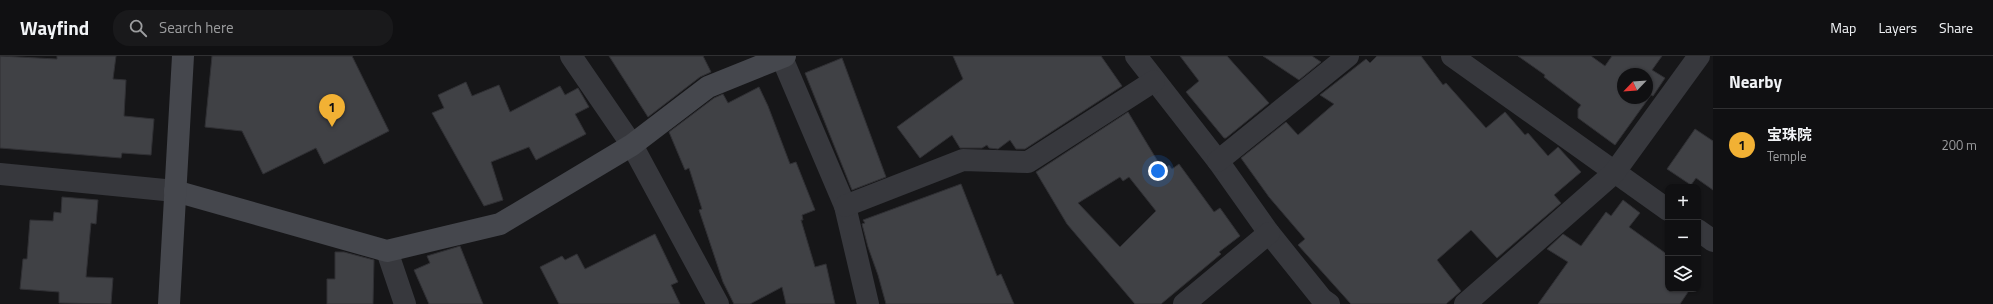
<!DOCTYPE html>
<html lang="en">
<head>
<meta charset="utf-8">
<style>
  :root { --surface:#101012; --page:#19191b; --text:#f1f3f6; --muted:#9c9d9f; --line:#303032; --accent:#f2b134 }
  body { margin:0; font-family:"Titillium Web","Noto Sans JP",sans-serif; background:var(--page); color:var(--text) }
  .controls { position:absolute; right:12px; bottom:12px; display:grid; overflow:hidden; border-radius:8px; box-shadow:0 1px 3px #0004 }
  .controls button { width:36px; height:36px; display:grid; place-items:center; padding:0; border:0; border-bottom:1px solid var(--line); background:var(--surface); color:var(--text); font:20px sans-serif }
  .compass { position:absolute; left:1617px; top:12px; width:36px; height:36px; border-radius:50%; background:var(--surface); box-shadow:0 1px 3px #0004; rotate:245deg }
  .you { position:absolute; left:1158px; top:115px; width:14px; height:14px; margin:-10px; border:3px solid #fff; border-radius:50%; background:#1a73e8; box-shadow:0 0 0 6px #1a73e833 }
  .badge { display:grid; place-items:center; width:26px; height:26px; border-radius:50%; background:var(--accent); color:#111; font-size:13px; font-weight:700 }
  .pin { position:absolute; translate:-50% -33px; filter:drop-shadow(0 1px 2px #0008) }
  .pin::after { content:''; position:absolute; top:21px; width:14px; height:12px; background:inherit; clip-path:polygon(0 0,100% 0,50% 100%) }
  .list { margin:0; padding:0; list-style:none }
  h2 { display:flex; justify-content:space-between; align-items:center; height:52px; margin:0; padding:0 16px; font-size:17px }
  h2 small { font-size:13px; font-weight:400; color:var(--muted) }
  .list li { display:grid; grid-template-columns:26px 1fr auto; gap:12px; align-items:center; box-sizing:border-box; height:72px; padding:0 16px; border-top:1px solid var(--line) }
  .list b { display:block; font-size:15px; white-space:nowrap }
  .list p { margin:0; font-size:13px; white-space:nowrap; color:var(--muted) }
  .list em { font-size:13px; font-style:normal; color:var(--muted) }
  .icon { flex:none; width:22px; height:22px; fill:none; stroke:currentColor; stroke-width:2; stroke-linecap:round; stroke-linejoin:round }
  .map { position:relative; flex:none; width:1713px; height:248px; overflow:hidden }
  header { display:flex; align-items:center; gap:24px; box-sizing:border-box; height:56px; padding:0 20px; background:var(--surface); border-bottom:1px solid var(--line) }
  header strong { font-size:19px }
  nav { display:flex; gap:22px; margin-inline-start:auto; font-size:14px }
  .search { width:280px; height:36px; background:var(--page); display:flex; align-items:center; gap:10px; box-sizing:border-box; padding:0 14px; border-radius:16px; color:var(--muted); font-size:15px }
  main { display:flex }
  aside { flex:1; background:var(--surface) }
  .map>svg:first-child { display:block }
  .building { fill:#404145; stroke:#303034; fill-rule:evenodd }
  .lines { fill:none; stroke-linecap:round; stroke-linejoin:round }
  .street { stroke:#37383d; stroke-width:22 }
  .secondary { stroke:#45474d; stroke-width:22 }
</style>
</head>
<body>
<header>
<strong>Wayfind</strong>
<div class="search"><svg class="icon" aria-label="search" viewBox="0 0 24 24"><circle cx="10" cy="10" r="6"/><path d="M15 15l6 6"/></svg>Search here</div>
<nav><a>Map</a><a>Layers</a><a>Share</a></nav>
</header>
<main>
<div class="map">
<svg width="1713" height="248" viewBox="0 0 1713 248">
  <rect width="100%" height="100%" fill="#161618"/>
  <g class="building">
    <polygon points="0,0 57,3 57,0 116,0 113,23 126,24 124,60 154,63 151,99 122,97 121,102 0,92"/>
    <polygon points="212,0 352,0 389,75 324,108 316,92 263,118 242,75 205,71"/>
    <polygon points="609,0 703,0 711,16 700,21 648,61"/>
    <polygon points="953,0 1101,0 1122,30 1025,93 1016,93 1010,84 998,93 989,92 987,89 982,92 960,92 952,79 920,102 897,71 963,23"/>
    <polygon points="1180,0 1227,0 1269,47 1226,82 1224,82 1186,36 1199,25"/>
    <polygon points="1263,0 1312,0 1321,6 1299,24"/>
    <polygon points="1377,0 1421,0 1443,29 1446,27 1486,72 1505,56 1525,79 1528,77 1548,100 1558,91 1581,116 1554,139 1561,147 1497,202 1471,174 1437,204 1461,235 1446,248 1351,248 1298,189 1305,183 1269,141 1241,102 1286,66 1298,79 1334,48 1320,39 1366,3 1370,7"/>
    <path d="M1518,0H1591L1605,10L1612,0H1662L1652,14L1665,22L1653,40L1651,39L1615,89L1578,62V53L1581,49L1544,21L1545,19ZM1623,18H1647V42H1623Z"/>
    <polygon points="842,2 886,121 852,134 805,17"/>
    <polygon points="466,26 472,40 499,29 510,56 560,30 565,39 578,32 589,51 575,58 586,78 536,104 529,91 491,106 503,144 484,150 432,57 444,52 438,39"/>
    <polygon points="759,31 768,50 790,108 796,106 815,154 802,159 803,164 801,164 815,211 826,208 835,248 786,248 782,231 750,248 734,248 723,226 699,154 702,153 689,112 685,114 669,76 714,42 723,38 728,47"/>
    <path d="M1128,56L1163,114L1169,109L1172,113L1179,108L1214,156L1220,152L1240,180L1219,196L1221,198L1161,248H1135L1067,168L1036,116ZM1120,121L1123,125L1129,121L1156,155L1120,191L1078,147Z"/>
    <polygon points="1695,73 1713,85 1713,134 1696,122 1691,129 1667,113"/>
    <polygon points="961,128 997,220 1001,218 1014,248 886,248 878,219 868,191 862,168 865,167 863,164"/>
    <polygon points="62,141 98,144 96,168 91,167 86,221 113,222 111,248 59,247 59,236 20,233 23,203 27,203 30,164 53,165 54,156 61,157"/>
    <polygon points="1623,144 1640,157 1629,171 1668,199 1668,233 1690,233 1680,248 1538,248 1568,206 1547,193 1563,178 1581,190 1606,156 1611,160"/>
    <polygon points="655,178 678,226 671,229 680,248 559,248 540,211 562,200 565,204 577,198 585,213"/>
    <polygon points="460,190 483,248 429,248 414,214 430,207 427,200"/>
    <polygon points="335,196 344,196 374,204 373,248 327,248 327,223 335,223"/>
  </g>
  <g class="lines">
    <g class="street">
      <polyline points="571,0 632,89 718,248"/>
      <polyline points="1136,0 1218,105 1269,177 1322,243 1329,248"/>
      <polyline points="1452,0 1668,154"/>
      <polyline points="782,2 845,150 868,248"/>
      <polyline points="1218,105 1348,0"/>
      <polyline points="0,118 175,135"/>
      <polyline points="845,150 963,104 1028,106 1154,25"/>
      <polyline points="1698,174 1713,185"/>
      <polyline points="387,195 405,248"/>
      <polyline points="1184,248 1269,177"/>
      <polyline points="1465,248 1614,117 1699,0"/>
    </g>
    <g class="secondary">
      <polyline points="175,135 387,195 500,168 632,89 708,31 785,0"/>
      <polyline points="169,248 183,0"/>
    </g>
  </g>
</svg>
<div class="controls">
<button>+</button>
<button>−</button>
<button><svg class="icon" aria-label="layers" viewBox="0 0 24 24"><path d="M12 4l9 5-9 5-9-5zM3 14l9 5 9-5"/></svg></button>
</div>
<svg class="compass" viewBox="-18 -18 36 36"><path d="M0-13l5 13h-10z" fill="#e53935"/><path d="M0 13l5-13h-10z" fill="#9c9d9f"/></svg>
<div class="you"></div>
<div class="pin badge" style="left:332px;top:71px">1</div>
</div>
<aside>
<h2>Nearby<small></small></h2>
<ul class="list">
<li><span class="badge">1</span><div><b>宝珠院</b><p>Temple</p></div><em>200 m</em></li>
</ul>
</aside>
</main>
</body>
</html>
